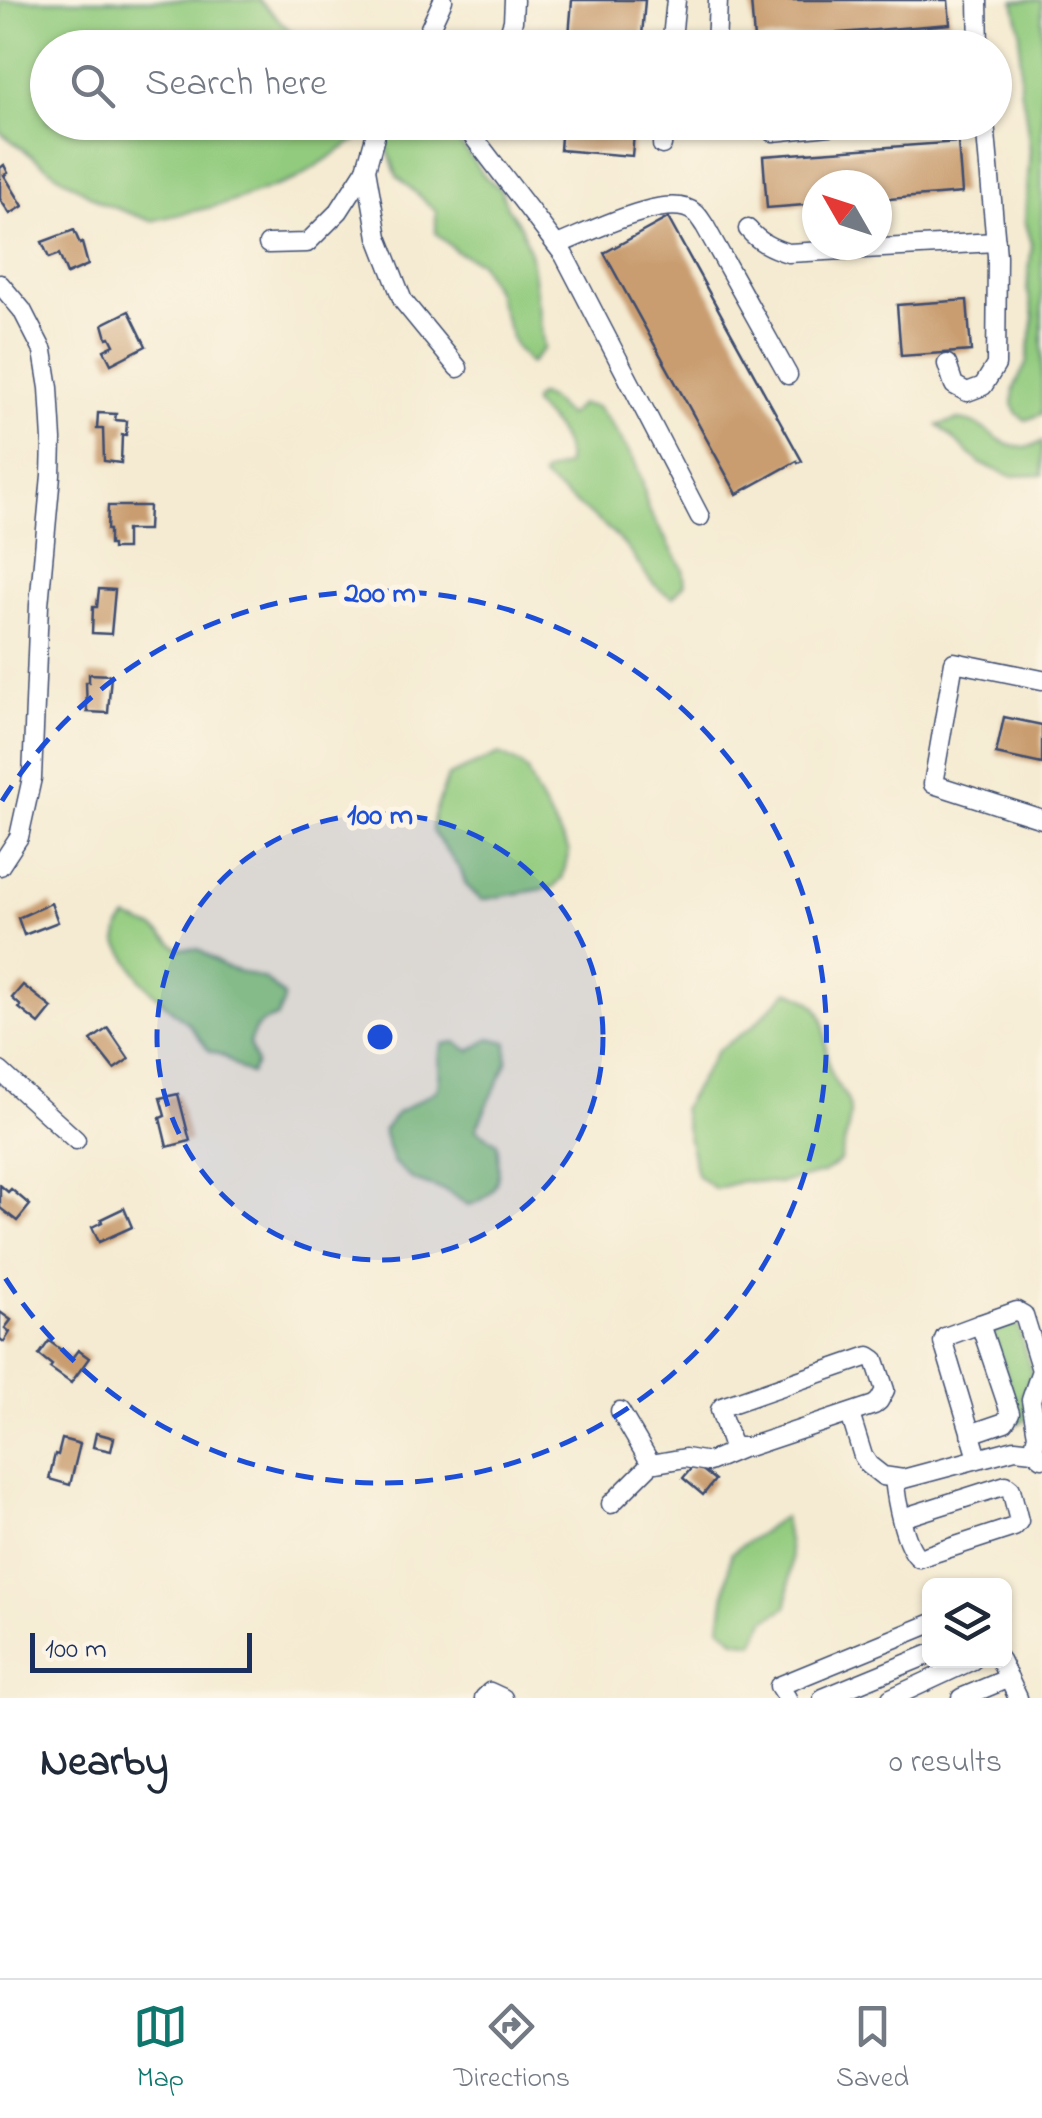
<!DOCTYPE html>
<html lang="en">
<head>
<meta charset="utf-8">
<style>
  :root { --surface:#fff; --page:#f6f6f7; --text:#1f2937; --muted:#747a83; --line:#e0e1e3; --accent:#0f766e }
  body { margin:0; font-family:"Indie Flower",sans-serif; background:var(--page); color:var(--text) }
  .controls { position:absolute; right:30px; bottom:30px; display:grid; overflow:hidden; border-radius:15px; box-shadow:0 2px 8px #0004 }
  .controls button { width:90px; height:90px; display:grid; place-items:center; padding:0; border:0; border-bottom:2px solid var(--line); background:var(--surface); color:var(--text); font:50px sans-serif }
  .compass { position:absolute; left:802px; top:170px; width:90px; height:90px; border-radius:50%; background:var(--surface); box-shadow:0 2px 8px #0004; rotate:309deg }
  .scale { position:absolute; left:30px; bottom:25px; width:222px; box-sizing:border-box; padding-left:10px; border:5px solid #1b2f5e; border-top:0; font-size:28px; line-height:35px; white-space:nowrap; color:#1b2f5e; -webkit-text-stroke:8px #fcf5e5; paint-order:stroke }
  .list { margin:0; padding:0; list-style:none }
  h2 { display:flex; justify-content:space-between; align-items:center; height:130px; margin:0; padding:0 40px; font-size:42px }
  h2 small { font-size:32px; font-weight:400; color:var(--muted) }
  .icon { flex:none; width:55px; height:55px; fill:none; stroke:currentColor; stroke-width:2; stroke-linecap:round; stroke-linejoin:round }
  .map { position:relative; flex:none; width:1042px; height:1698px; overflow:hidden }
  .search { position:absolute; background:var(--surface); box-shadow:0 2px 8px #0004; left:30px; right:30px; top:30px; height:110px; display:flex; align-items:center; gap:25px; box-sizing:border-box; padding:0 35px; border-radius:55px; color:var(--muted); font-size:38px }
  .sheet { height:280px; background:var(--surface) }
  nav { display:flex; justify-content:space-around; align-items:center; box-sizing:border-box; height:140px; border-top:2px solid var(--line); background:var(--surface); font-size:28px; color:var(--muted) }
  nav a { display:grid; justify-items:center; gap:5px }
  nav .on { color:var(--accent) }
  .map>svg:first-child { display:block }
  .green { fill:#92cb7e; stroke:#567d6e; stroke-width:2.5 }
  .building { fill:#c99d70 }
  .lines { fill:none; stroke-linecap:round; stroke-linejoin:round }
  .minor-casing { stroke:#3c4b6f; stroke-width:21 }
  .minor { stroke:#fff; stroke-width:18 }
  .ring { fill:none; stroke:#1d4ed8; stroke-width:5; stroke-dasharray:18 12 }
  .centre { fill:#1d4ed8; stroke:#fcf5e5; stroke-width:5 }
  .ring-label { font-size:30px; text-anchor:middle; font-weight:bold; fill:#1d4ed8; stroke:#fcf5e5; stroke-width:10; stroke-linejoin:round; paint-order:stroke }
</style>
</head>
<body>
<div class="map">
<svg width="1042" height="1698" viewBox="0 0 1042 1698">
  <rect width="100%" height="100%" fill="#fcf5e5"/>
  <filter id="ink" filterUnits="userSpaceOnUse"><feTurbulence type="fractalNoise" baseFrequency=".01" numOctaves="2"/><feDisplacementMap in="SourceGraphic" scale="20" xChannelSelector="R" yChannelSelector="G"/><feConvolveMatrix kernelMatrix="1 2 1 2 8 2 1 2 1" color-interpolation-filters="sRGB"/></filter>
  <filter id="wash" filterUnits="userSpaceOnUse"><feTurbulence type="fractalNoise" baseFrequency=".0048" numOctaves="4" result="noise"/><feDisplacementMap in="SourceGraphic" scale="40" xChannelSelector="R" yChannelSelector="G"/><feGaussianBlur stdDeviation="2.25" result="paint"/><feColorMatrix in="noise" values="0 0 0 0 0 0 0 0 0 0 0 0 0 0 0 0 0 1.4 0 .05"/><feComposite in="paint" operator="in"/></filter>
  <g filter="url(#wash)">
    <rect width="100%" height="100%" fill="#f5ebd2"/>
    <g class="green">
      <polygon points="0,0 259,0 307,47 48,48 48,122 367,123 356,140 296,179 225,204 151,221 102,203 55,173 0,132"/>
      <polygon points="1042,0 1042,414 1026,420 1017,414 1013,404 1014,388 1027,362 1034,316 1027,289 1032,244 1025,220 1030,149 1024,104 1020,90 1020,29 1014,1"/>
      <polygon points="384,123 437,123 463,147 484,176 501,190 507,207 521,227 531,256 544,348 530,364 515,346 493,286 479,262 457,252 436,233 436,211 397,176 382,133"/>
      <path d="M540,395L551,400L568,416L580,404L596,407L608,420L634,460L642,480L648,509L683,569L685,583L673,597C653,590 641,567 629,551C606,521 570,502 542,477L544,473L566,465C569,440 551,421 533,405V400Z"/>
      <path d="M957,420C996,422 1000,461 1042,442V475L1011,476L981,464L938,425Z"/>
      <polygon points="500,754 521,765 527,771 536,792 569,851 562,879 554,887 481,900 466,885 461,871 432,831 434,815 448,776"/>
      <path d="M127,918L154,928L178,948L198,949L225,967L265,979L284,996L283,1004L277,1017C258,1023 256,1025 249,1043L256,1064L250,1074C234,1068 227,1053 209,1051L189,1024L168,1007L141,980L117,942L120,927Z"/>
      <path d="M788,991C839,1007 818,1036 831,1073C836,1089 851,1095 850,1115C849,1130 843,1146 840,1161L823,1173L781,1183L742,1181L715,1189L697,1175L682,1109L717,1051L752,1027Z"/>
      <path d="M490,1038L507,1042V1063L476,1129L497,1143C501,1172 501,1197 468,1205L446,1191L413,1180L393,1162L383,1131L397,1113L437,1090C443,1071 435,1060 443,1044L455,1042L470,1051Z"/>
      <polygon points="1014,1324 1018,1326 1032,1373 1022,1395 1027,1420 1016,1424 1018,1411 993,1332"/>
      <polygon points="784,1517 791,1559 787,1607 766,1619 753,1643 735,1640 720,1626 731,1553"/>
    </g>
    <g id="blocks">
      <g class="building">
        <polygon points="572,0 645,0 641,48 568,48"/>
        <polygon points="751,0 948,0 950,24 754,40"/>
        <polygon points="562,122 635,122 632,156 560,150"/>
        <polygon points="958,142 962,193 877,200 877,185 817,185 817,204 767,208 763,156"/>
        <polygon points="4,165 8,173 4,175 23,206 10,214 0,199 0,168"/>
        <polygon points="668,218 802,461 798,463 797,461 737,494 604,253"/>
        <polygon points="74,230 80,244 82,243 88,265 67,274 59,254 49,258 42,242"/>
        <polygon points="967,300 971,351 901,356 897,305"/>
        <polygon points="129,311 146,346 111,364 104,350 114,345 110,337 107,338 103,324"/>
        <polygon points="98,413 116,414 115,420 127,421 126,435 122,435 121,463 104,461 103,429 97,429"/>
        <polygon points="108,506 149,506 148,530 126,530 126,549 112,549 112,545 109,545 109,530 107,530"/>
        <polygon points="99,589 115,590 111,634 92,633 93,607 97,607"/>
        <polygon points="89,674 111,675 108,713 87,712 86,682 89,682"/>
        <polygon points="1004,717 1042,725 1042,764 996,754"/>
        <polygon points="51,903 58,922 24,935 18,918"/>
        <polygon points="23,985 52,1008 39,1024 19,1008 21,1006 12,998"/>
        <polygon points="108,1028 129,1059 114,1069 91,1040"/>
        <polygon points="178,1094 190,1141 167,1147 160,1118 165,1116 160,1098"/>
        <polygon points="0,1185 8,1192 11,1189 30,1205 17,1221 0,1208"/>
        <polygon points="124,1208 132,1227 99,1242 92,1227 102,1222 101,1219"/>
        <polygon points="0,1312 11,1320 5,1328 10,1332 4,1342 0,1339"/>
        <polygon points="49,1341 72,1358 78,1350 89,1358 71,1383 50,1368 52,1365 39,1355"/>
        <polygon points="96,1433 114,1438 111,1451 93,1447"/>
        <polygon points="62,1439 80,1444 70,1485 49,1479 55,1454 58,1455"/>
        <polygon points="695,1464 715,1480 703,1495 683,1478"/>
      </g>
    </g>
  </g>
  <g filter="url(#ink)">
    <use href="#blocks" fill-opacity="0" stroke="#3c4b6f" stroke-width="2.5"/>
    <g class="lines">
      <g class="minor-casing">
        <g id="minor">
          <polyline points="978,0 979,48"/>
          <polyline points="425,48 430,28 443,0"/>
          <polyline points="504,48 513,21 514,0"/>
          <polyline points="671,48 676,0"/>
          <polyline points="716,48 718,0"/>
          <polyline points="379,122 366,169 378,237 403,301 458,368"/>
          <polyline points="462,122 564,255 700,517"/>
          <polyline points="510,127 510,122"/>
          <polyline points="773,132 867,122"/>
          <polyline points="662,145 664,122"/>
          <path d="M748,229C759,242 771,248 788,253L996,242"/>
          <polyline points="268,244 307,243 339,211 366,169"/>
          <path d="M557,245C586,234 669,190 695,213C699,216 702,222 705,226L788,375"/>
          <polyline points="0,284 22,310 43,351 49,388 52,440 51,475 39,605 32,778 19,837 0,866"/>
          <polyline points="947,364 954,385 967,392 983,386 996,365 997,256 985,122"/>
          <polyline points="1042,680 954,662 933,784 1042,819"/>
          <polyline points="0,1071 76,1140"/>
          <polyline points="980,1324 1017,1311 1024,1315 1041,1370 1031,1400 1037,1435 1033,1451"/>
          <polygon points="869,1356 875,1360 885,1390 879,1401 874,1405 748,1447 739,1447 732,1445 720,1410 722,1407"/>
          <polyline points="620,1411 651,1464"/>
          <polyline points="850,1414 863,1456 869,1465 883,1476 903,1479 1015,1449 1033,1451 1042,1458"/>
          <polyline points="970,1434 1005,1422 1010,1413 980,1324 945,1337 943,1342 978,1458"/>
          <path d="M894,1478C896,1498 904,1546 919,1558L1014,1527L1019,1521L1011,1489L1006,1485L902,1518"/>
          <polyline points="611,1504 651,1464 685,1458 709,1462 742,1448"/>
          <polyline points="1000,1660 1018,1698"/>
          <polyline points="484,1698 490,1692 503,1698"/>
          <polyline points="787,1698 779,1686 930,1624"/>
          <polyline points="823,1698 930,1654"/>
          <polyline points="891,1698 973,1660"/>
          <polyline points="961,1698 1009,1678"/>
        </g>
      </g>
      <use href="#minor" class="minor"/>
    </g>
  </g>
  <circle cx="380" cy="1037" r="223" fill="#1d4ed8" fill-opacity=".12"/>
  <g class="ring">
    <circle cx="380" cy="1037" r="223"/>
    <path d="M2 801A446 446 0 1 1 2 1273"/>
  </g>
  <circle cx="380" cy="1037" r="15" class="centre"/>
  <g class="ring-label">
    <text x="380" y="602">200 m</text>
    <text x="380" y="824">100 m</text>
  </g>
</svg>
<div class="controls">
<button><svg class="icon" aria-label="layers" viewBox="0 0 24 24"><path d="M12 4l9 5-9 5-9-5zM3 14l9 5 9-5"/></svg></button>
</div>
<svg class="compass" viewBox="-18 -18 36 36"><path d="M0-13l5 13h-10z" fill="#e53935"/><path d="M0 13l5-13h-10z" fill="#747a83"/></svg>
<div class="scale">100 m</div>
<div class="search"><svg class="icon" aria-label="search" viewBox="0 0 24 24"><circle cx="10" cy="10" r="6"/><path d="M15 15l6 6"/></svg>Search here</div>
</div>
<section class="sheet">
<h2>Nearby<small>0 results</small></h2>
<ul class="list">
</ul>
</section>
<nav>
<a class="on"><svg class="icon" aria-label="map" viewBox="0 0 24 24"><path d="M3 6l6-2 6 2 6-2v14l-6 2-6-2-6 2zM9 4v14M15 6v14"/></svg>Map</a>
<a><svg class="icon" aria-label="directions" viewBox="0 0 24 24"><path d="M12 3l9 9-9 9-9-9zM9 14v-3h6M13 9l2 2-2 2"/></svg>Directions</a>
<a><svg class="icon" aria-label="saved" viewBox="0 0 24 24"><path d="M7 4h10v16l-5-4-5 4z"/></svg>Saved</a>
</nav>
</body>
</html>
